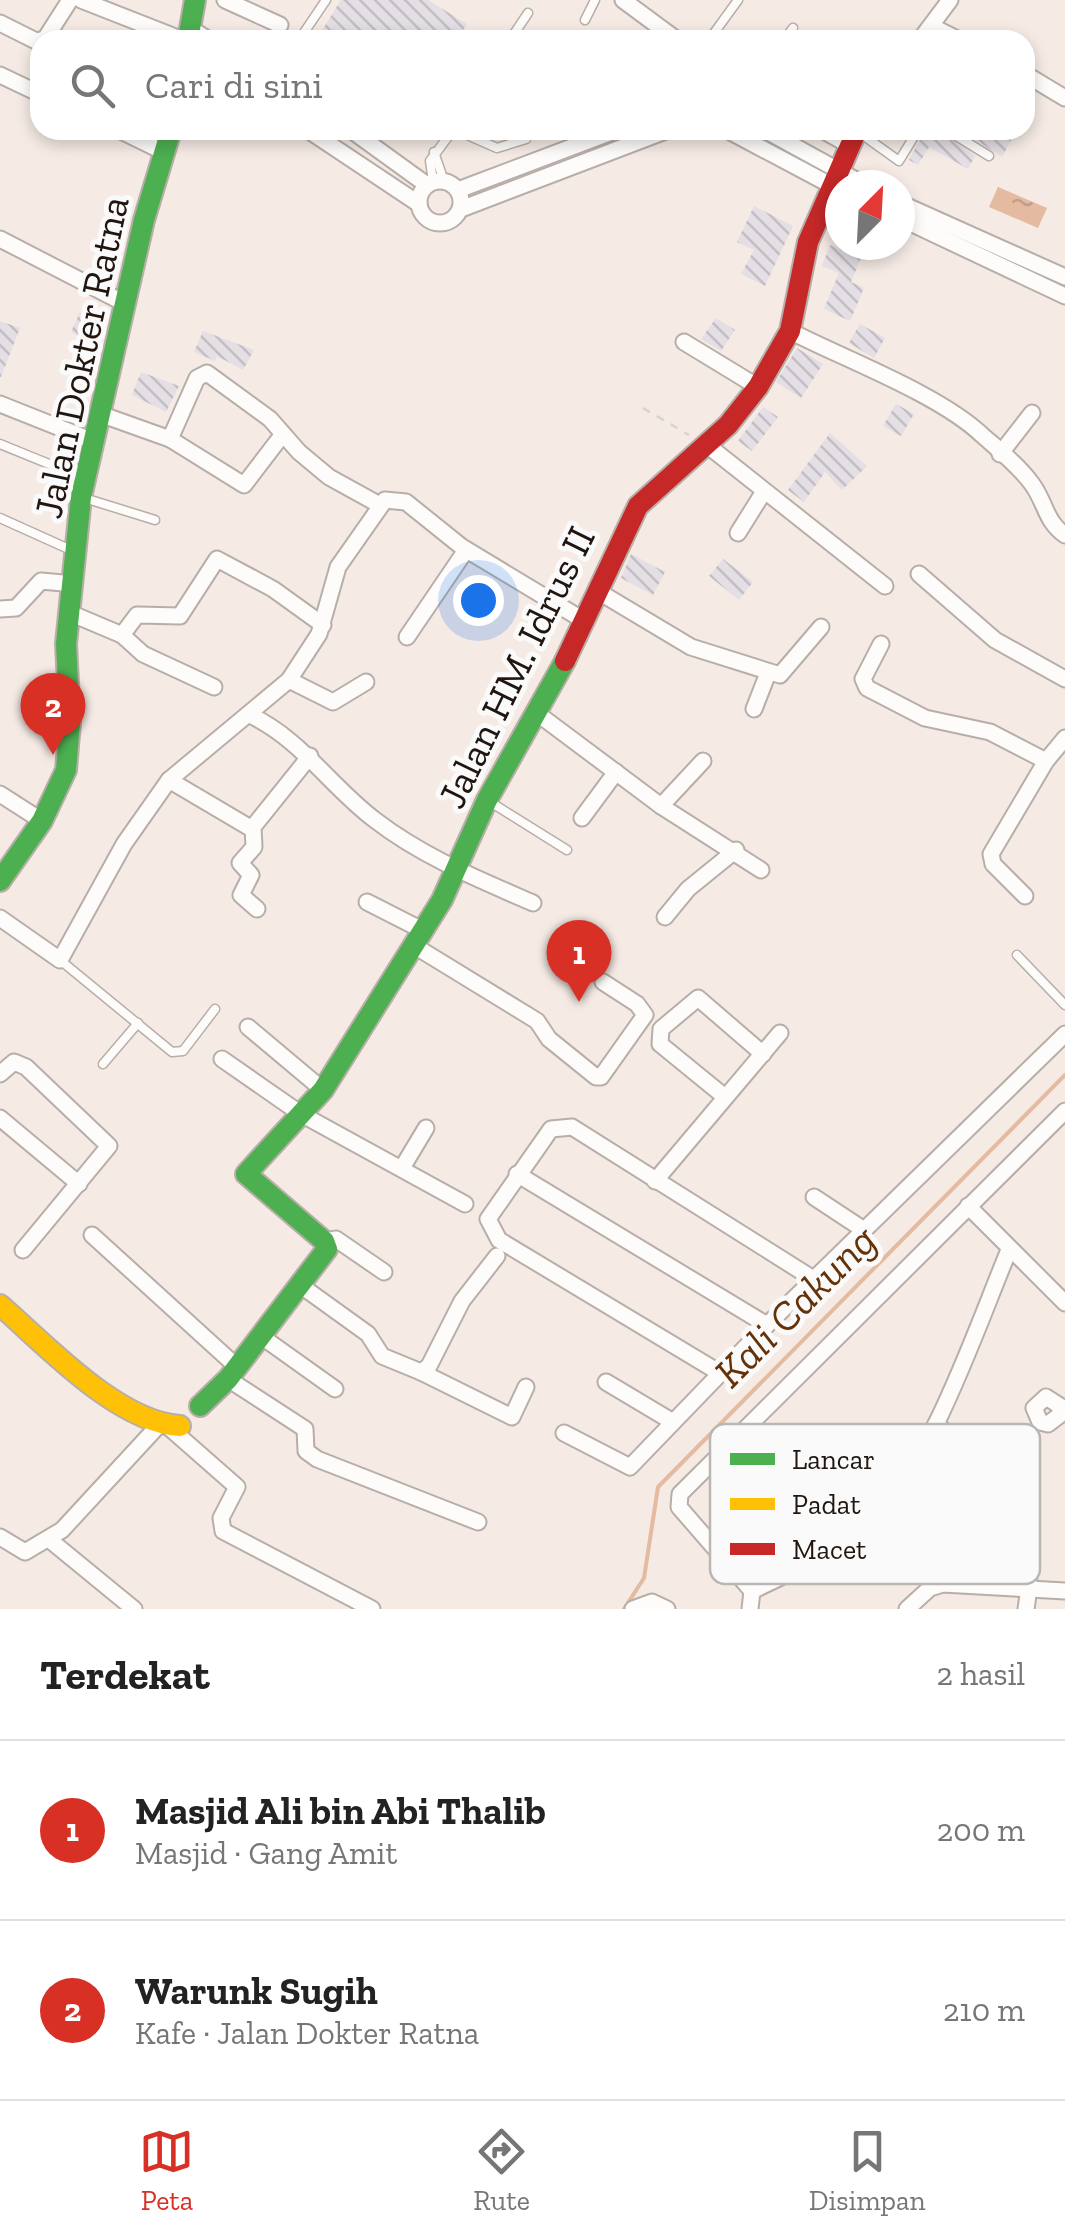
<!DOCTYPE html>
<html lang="id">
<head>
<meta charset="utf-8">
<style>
  :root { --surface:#fff; --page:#f2f2f2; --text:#222; --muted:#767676; --line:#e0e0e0; --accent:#d93025 }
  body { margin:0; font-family:"Zilla Slab",serif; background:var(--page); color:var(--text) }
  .compass { position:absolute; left:825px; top:170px; width:90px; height:90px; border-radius:50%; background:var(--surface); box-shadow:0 5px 15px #0003; rotate:24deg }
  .you { position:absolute; left:478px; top:600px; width:35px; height:35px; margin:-25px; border:8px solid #fff; border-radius:50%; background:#1a73e8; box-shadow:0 0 0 15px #1a73e833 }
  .badge { display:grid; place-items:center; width:65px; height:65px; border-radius:50%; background:var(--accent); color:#fff; font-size:32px; font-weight:700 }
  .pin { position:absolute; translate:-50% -82px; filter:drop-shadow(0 2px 5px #0008) }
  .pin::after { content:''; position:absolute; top:52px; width:35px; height:30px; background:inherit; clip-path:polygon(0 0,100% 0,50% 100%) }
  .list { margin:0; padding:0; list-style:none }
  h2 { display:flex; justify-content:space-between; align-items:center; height:130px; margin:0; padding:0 40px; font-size:42px }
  h2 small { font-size:32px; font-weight:400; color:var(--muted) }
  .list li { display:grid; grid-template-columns:65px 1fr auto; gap:30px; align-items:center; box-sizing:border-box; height:180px; padding:0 40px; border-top:2px solid var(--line) }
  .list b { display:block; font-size:38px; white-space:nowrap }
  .list p { margin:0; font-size:32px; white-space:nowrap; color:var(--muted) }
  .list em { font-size:32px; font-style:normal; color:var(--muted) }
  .icon { flex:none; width:55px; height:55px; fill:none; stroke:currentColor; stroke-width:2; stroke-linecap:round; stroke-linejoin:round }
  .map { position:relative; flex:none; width:1065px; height:1609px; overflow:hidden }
  .search { position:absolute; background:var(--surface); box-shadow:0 5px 15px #0003; left:30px; right:30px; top:30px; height:110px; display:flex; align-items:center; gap:25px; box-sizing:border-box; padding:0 35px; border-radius:30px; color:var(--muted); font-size:38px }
  .sheet { height:490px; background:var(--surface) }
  nav { display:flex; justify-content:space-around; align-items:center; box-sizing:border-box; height:140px; border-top:2px solid var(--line); background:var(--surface); font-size:28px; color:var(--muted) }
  nav a { display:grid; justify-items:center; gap:5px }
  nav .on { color:var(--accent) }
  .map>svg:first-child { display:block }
  .water { fill:url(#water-ripples) }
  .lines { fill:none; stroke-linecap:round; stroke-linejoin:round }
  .stream { stroke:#e4baa0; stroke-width:4 }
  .building { fill:url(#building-back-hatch) }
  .lane-casing { stroke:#b8aea8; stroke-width:11 }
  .street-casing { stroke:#b8aea8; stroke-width:19 }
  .fast-casing { stroke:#b8aea8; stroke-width:24 }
  .slow-casing { stroke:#b8aea8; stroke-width:24 }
  .jam-casing { stroke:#b8aea8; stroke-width:24 }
  .path { stroke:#d7d4d1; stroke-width:2.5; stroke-dasharray:8 8; stroke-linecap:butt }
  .lane { stroke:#fefcfb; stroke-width:8 }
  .street { stroke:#fefcfb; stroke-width:15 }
  .fast { stroke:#4caf50; stroke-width:20 }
  .slow { stroke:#ffc107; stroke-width:20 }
  .jam { stroke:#c62828; stroke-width:20 }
  .labels { text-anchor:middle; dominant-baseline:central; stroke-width:10; stroke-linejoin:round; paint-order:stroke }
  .street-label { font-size:40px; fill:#21160f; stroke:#fafafa }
  .water-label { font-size:42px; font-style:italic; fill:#653208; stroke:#fafafa }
  .key { fill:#fafafa; stroke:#b9b6b4; stroke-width:2.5 }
  .key-label { font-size:28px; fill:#21160f }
</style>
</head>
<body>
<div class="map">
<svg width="1065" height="1609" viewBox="0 0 1065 1609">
  <defs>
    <pattern id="water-ripples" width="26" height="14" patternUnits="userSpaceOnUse" patternTransform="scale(2.5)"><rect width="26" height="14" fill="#e4baa0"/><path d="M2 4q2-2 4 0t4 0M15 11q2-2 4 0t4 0" fill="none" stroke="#c39f89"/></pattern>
    <pattern id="building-back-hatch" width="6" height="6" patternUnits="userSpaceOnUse" patternTransform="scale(2.5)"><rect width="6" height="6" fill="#e4dee5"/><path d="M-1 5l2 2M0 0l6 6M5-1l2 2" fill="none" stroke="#c3bec3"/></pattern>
  </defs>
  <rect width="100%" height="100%" fill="#f5eae4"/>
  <polygon class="water" points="998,187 1047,208 1038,228 989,207"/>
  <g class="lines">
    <polyline class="stream" points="624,1609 644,1578 658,1487 1065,1075"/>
  </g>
  <g class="building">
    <polygon points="341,0 428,0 467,24 457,40 316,40"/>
    <polygon points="925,130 940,130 975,156 968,169 929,147 918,165 909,160"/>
    <polygon points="961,130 1006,130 1014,135 1002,157"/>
    <polygon points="754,206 793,226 765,286 741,274 754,250 737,242"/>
    <polygon points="830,245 861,258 851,282 864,288 850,321 824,309 839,273 822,266"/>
    <polygon points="80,312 106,323 101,345 71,332"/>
    <polygon points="716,318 735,330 721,351 701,339"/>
    <polygon points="0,321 20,328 1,377 0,377"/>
    <polygon points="860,324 885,338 874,358 849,343"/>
    <polygon points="203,331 254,350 243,370 217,356 215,361 194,352"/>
    <polygon points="797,348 823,364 801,398 776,382"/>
    <polygon points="141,372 179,386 166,412 132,395"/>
    <polygon points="896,404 914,414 901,436 883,426"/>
    <polygon points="763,407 778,417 752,451 738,441"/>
    <polygon points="830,433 867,466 842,490 825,472 804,502 788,490"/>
    <polygon points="631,554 665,572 653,595 621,578"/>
    <polygon points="723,559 753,582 739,600 709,576"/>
  </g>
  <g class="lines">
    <g class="lane-casing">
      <g id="lane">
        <polyline points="585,20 595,0"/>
        <polyline points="299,40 326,0"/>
        <polyline points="510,40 528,13"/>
        <polyline points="709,40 738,0"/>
        <polyline points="784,40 793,28"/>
        <polyline points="456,130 497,148 526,139"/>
        <polyline points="947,130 989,156"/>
        <polyline points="860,133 899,161 918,130"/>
        <polyline points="434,152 444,181"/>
        <polyline points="433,182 430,161 453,130"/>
        <polyline points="0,444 81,477"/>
        <polyline points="81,497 155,520"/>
        <polyline points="0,518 71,550"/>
        <polyline points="487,800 567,850"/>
        <polyline points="1017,955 1065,1005"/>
        <polyline points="60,960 172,1052 183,1051 215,1009"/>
        <polyline points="103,1064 138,1023"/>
      </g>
    </g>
    <g class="street-casing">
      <g id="street">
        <polyline points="81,0 183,40"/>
        <polyline points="225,0 280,25"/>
        <polyline points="623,0 677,40"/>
        <polyline points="0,23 36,41 45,39 70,0"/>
        <polyline points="931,26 959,40"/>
        <polyline points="190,28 209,40"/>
        <polyline points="920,40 950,0"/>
        <polyline points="1025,74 1065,98"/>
        <polyline points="0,75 40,94"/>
        <polyline points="119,130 164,152"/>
        <polyline points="308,130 419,204"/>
        <polyline points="351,130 427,185"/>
        <polyline points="727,130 840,190"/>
        <polyline points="765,130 865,185"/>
        <polyline points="822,130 849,145"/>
        <circle cx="440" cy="202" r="21"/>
        <polyline points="458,190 617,130"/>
        <polyline points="900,203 1065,277"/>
        <polyline points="461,209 668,130"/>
        <polyline points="900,218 1065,296"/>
        <polyline points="0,239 126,304"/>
        <path d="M790,331C844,359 939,394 982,435C999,450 1019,466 1032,484C1046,503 1045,521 1065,535"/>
        <polyline points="684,342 758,387"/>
        <polyline points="0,404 93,441"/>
        <polyline points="100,414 170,439 197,378 207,373 270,419 299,452 329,477 378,504"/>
        <polyline points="170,439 244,485 283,434"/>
        <polyline points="707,445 885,586"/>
        <polyline points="1000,454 1032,413"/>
        <polyline points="738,533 763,493"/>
        <polyline points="919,574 995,640 1065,679"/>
        <polyline points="599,592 691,647 780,675 821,627"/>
        <polyline points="0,609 16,608 41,581 74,584"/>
        <polyline points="70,613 122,635 137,615 180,616 217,559 273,589 323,625"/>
        <polyline points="122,635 143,654 214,687"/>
        <polyline points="407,637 466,550"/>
        <polyline points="881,644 863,679 867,688 925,718 990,732 1046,761"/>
        <polyline points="289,680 333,702 366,682"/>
        <polyline points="754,709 768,673"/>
        <polyline points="538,714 661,806 761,870"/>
        <path d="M250,715C302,740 330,786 375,820C423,857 478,879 533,903"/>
        <polyline points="169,780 252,829"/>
        <polyline points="0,794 42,821"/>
        <polyline points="661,806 703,761"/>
        <polyline points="582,818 616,772"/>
        <polyline points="1025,896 993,864 991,854 1046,761 1065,738"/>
        <polyline points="367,902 420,929"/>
        <polyline points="257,909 241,895 251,875 240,863 254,847 253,827 310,756"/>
        <polyline points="665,917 688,889 736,850"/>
        <polyline points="0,918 60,960 124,844 169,780 289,680 319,634 338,567 385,500 406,502 462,547 583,620"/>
        <polyline points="413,945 537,1021 549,1039 596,1077 601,1077 645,1015 637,1004 603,982"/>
        <polyline points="248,1027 323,1090"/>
        <polyline points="222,1059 301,1114 465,1204"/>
        <polyline points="0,1074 14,1062 26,1067 109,1146 23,1250"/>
        <polyline points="725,1097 660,1044 661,1029 698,998 763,1054"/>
        <polyline points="0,1118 79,1184"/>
        <polyline points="402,1168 426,1128"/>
        <polyline points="517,1174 767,1325"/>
        <polyline points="655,1181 780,1033"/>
        <polyline points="814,1197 864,1230"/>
        <polyline points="968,1206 1065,1303"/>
        <polyline points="92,1235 236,1366"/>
        <polyline points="324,1241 336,1239 384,1272"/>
        <polyline points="300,1285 368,1334 382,1356 421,1372 429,1366 462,1301 497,1256"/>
        <polyline points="265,1339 335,1389"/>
        <polyline points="421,1372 512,1417 526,1387"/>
        <polyline points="720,1373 499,1240 488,1219 551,1129 572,1127 815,1280"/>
        <polyline points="228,1379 305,1429 306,1451 317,1459 478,1522"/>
        <polyline points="606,1382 673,1422"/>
        <polyline points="1060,1414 1060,1406 1046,1397 1034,1408 1040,1422 1048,1424 1065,1411"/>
        <path d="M936,1424C995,1470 1041,1530 1026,1609"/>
        <polyline points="171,1429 237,1487 221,1518 223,1531 372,1609"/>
        <polyline points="564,1433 630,1467 767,1325 1065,1034"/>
        <polyline points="0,1537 25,1552 62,1530 158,1426"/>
        <polyline points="51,1541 134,1609"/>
        <path d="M752,1591C792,1571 839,1553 871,1522C931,1464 976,1329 1009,1250"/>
        <polyline points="633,1609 652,1602 667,1609"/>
        <polyline points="750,1609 752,1591 679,1507 680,1494 1065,1111"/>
        <polyline points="907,1609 930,1588 943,1584 1065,1591"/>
      </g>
    </g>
    <g class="fast-casing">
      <g id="fast">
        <polyline points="188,40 195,0"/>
        <polyline points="0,881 42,821 66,770 70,722 66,644 81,497 144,220 171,130"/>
        <polyline points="200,1406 228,1379 327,1249 324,1241 246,1174 323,1090 442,900 487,800 565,661"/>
      </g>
    </g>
    <g class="slow-casing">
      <path id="slow" d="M0,1305C46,1345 117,1422 180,1426"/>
    </g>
    <g class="jam-casing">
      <polyline id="jam" points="565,661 638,506 728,425 758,387 790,331 808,242 857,130"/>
    </g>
    <polyline class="path" points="643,408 689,435"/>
    <use href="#lane" class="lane"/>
    <use href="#street" class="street"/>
    <use href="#fast" class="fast"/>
    <use href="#slow" class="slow"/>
    <use href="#jam" class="jam"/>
  </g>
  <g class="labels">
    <g class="street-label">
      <text transform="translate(81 357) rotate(-78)">Jalan Dokter Ratna</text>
      <text transform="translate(516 667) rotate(-64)">Jalan HM. Idrus II</text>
    </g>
    <g class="water-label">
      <text transform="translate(795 1306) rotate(-45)">Kali Cakung</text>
    </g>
  </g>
  <rect x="710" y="1424" width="330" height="160" rx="15" class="key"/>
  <rect x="730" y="1453" width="45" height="12" fill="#4caf50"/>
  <rect x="730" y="1498" width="45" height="12" fill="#ffc107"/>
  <rect x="730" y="1543" width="45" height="12" fill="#c62828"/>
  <g class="key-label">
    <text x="792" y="1469">Lancar</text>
    <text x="792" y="1514">Padat</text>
    <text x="792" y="1559">Macet</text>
  </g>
</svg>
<svg class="compass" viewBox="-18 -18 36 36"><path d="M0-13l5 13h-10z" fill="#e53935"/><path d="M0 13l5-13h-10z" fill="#767676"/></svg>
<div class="you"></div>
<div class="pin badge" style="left:579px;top:1002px">1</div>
<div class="pin badge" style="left:53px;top:755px">2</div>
<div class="search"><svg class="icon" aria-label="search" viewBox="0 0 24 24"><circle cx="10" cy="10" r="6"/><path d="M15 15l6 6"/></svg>Cari di sini</div>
</div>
<section class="sheet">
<h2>Terdekat<small>2 hasil</small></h2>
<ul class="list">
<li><span class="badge">1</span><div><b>Masjid Ali bin Abi Thalib</b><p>Masjid · Gang Amit</p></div><em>200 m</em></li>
<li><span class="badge">2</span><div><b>Warunk Sugih</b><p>Kafe · Jalan Dokter Ratna</p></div><em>210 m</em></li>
</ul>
</section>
<nav>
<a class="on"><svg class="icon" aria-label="map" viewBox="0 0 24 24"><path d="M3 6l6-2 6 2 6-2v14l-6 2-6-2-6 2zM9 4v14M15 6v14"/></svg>Peta</a>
<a><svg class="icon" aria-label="directions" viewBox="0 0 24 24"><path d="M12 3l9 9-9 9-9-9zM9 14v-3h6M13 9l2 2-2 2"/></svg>Rute</a>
<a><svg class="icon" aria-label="saved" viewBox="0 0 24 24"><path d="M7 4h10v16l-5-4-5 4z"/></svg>Disimpan</a>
</nav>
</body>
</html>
